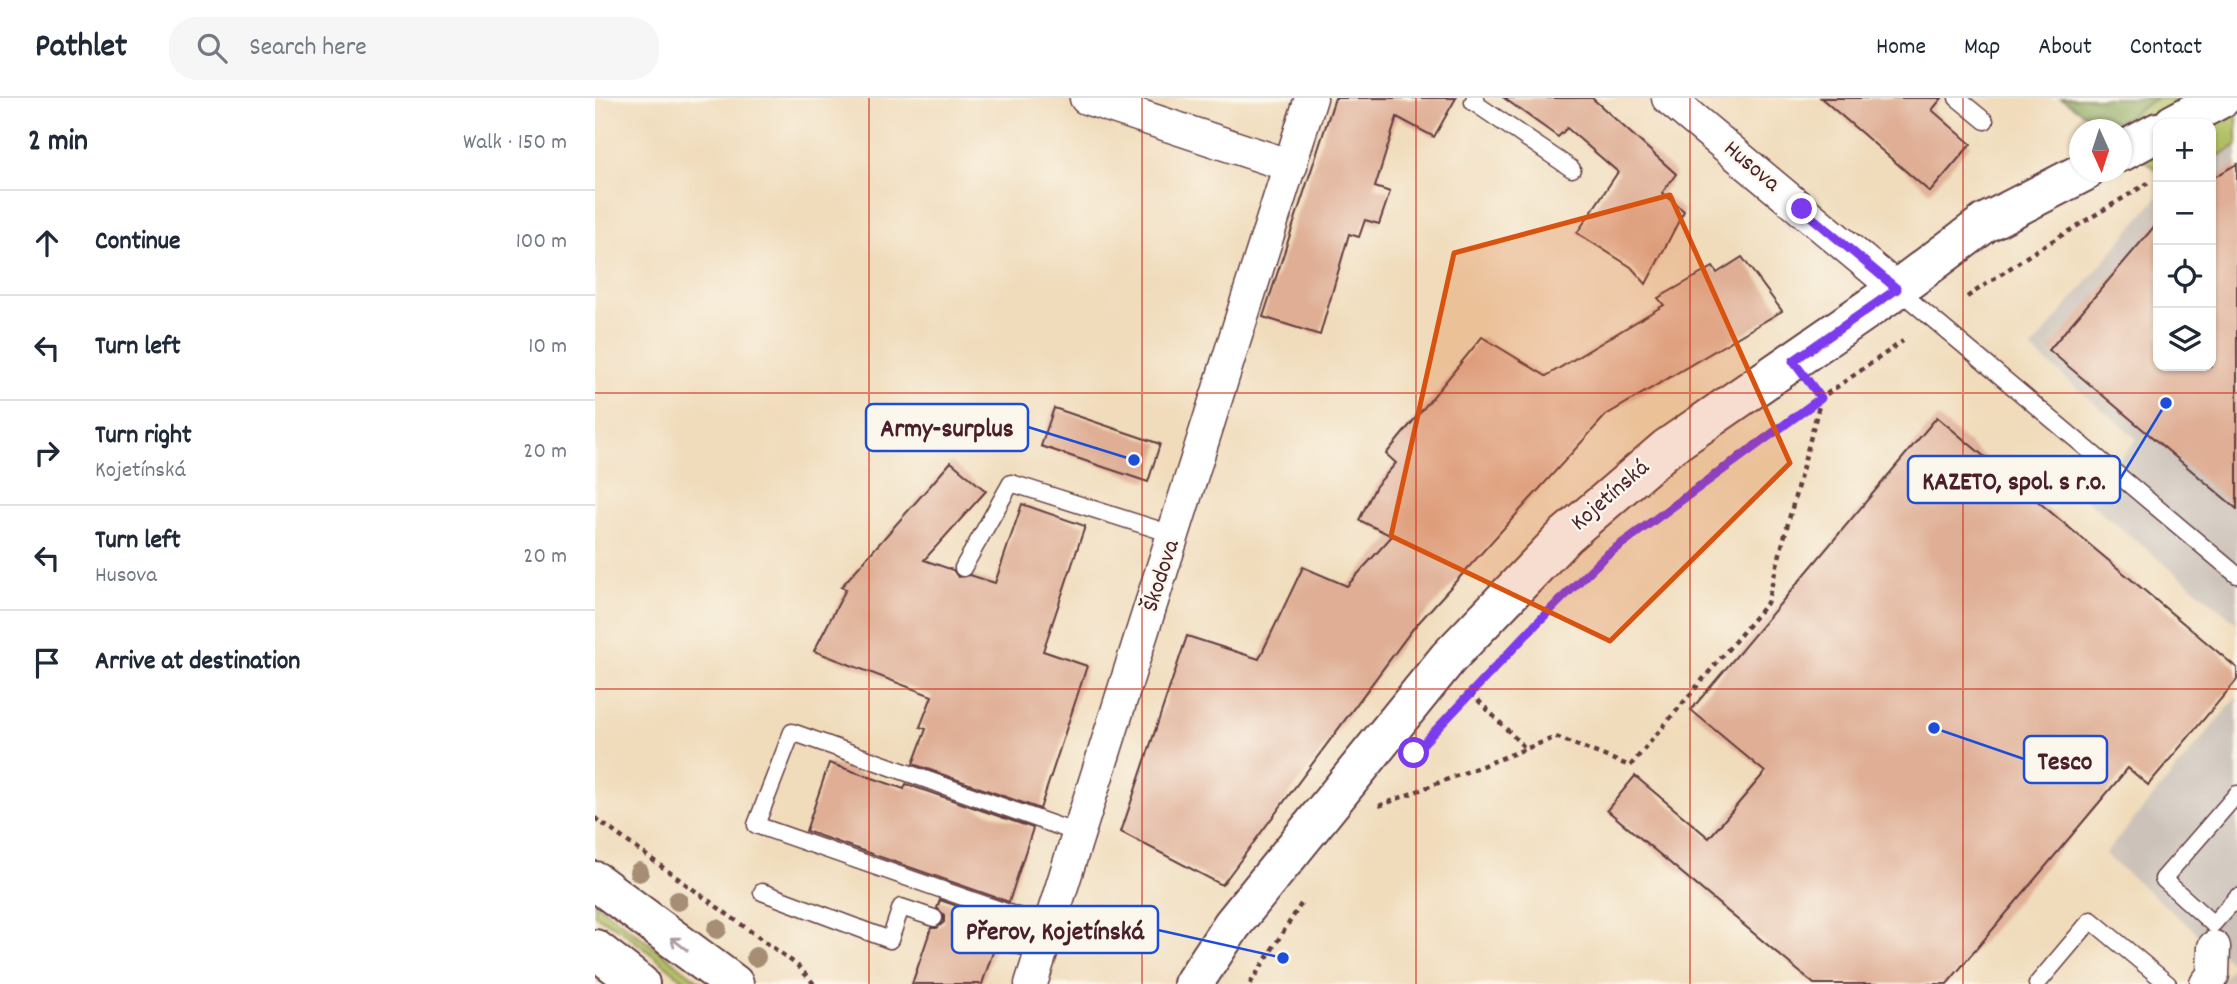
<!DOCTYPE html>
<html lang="en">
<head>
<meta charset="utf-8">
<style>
  :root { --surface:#fff; --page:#f6f6f7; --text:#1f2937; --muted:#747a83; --line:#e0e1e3 }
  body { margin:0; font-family:Dekko,sans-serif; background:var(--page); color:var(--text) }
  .controls { position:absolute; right:21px; top:21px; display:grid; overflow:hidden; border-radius:14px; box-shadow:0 2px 5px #0004 }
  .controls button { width:63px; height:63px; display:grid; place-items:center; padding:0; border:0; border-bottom:2px solid var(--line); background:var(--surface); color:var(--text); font:35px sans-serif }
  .compass { position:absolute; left:1474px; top:21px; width:63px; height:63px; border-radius:50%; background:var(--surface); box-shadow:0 2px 5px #0004; rotate:177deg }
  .stop { position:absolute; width:21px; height:21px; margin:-16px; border:5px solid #7c3aed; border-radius:50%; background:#fff }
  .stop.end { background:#7c3aed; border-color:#fff; box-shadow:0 2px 7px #0008 }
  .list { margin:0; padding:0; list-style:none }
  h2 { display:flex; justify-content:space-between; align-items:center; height:91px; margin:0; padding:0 28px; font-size:30px }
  h2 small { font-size:23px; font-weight:400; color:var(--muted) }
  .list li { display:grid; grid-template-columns:46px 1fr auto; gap:21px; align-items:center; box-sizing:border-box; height:105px; padding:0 28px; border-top:2px solid var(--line) }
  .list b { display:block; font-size:26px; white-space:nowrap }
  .list p { margin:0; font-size:23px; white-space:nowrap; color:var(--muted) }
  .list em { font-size:23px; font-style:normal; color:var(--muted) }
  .icon { flex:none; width:38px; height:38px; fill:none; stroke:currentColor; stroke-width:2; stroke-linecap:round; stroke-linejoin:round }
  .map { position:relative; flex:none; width:1642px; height:886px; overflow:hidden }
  header { display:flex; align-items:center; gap:42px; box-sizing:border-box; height:98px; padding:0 35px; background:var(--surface); border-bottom:2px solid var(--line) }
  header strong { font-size:33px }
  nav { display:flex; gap:38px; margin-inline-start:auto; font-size:24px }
  .search { width:490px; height:63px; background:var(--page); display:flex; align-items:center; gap:18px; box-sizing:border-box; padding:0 24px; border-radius:28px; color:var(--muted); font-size:26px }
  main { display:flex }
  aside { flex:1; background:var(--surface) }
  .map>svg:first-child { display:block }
  .industrial { fill:#ccc2b9 }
  .green { fill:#b0bf62; stroke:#7d6f46; stroke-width:2 }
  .forest { fill:#8ca658; stroke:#6b6242; stroke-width:2 }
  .building { fill:#dfae94 }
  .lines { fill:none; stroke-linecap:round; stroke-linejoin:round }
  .lane-casing { stroke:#633b41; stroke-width:19 }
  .street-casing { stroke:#633b41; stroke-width:35 }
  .secondary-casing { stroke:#633b41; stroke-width:42 }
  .primary-casing { stroke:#633b41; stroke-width:42 }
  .path { stroke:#633b41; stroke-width:4.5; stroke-dasharray:5 5; stroke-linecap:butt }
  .lane { stroke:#fff; stroke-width:16 }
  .street { stroke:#fff; stroke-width:32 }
  .secondary { stroke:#fff; stroke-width:38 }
  .primary { stroke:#fff; stroke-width:38 }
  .tree { fill:#a68e75 }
  .oneway { stroke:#ae9aa0 }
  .route { stroke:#7c3aed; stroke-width:9 }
  .marked { fill:#d8530f; fill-opacity:0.2; stroke:#d8530f; stroke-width:5; stroke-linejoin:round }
  .grid { fill:none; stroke:#c8321e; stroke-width:2; stroke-opacity:0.55 }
  .labels { text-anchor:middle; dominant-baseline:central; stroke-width:5; stroke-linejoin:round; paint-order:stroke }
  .street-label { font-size:24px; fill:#4a1f2b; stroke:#fbf7ec }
  .leader { fill:none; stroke:#1d4ed8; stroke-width:2.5 }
  .callout-dot { fill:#1d4ed8; stroke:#fbf7ec; stroke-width:2.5 }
  .callout { fill:#fbf7ec; stroke:#1d4ed8; stroke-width:2.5 }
  .callout-label { font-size:26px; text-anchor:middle; font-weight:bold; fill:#4a1f2b }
</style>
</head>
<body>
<header>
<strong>Pathlet</strong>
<div class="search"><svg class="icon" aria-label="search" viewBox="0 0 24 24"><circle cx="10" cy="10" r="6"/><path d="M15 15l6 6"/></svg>Search here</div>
<nav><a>Home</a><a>Map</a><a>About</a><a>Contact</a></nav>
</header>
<main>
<aside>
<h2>2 min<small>Walk · 150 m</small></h2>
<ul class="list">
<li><svg class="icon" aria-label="ahead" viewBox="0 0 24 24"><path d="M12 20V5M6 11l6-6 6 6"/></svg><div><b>Continue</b></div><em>100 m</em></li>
<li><svg class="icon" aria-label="left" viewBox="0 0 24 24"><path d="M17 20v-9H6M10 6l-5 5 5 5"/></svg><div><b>Turn left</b></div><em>10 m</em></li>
<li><svg class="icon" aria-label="right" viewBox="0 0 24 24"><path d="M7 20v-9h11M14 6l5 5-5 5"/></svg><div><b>Turn right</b><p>Kojetínská</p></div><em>20 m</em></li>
<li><svg class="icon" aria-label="left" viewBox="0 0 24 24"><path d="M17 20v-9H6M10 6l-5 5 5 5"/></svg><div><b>Turn left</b><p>Husova</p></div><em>20 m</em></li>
<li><svg class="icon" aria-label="arrive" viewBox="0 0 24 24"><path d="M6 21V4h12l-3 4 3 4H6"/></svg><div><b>Arrive at destination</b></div></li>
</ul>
</aside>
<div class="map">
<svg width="1642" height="886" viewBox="0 0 1642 886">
  <rect width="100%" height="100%" fill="#fbf7ec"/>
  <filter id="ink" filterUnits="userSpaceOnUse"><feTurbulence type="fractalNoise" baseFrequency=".0143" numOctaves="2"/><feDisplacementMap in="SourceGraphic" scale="14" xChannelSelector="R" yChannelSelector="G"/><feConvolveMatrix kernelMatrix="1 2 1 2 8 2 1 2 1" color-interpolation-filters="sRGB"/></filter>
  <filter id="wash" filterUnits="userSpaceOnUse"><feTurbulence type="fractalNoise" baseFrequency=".00686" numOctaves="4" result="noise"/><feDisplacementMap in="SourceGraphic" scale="28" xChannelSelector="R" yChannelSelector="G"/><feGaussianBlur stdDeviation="1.57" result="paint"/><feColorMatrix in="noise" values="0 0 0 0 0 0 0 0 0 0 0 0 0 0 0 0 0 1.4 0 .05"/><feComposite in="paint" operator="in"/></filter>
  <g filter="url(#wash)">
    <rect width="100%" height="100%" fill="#f0dcbb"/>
    <g class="industrial">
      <polygon points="1642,47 1642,525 1489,400 1542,341 1436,251 1563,98 1563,268 1616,268 1616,62"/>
      <polygon points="1642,599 1642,886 1624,886 1639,867 1510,756"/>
    </g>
    <g class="green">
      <polygon points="1562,0 1642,0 1642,47 1616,62 1616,26 1563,26 1563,73 1527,43 1526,32 1512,31"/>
      <polygon points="0,805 108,886 94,886 26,832 0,817"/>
    </g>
    <polygon class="forest" points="1466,0 1562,0 1512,31"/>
    <g id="blocks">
      <g class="building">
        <polygon points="740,0 861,0 839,39 802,19 780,89 795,94 784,126 770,122 764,139 754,136 725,237 668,219"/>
        <polygon points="909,0 997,0 1081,76 1067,95 1089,113 1051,186 1036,169 982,135 1023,74 972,30 963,39"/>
        <polygon points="1226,0 1347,0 1337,12 1376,46 1335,94"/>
        <polygon points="1642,66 1642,411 1454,252 1563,124 1563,268 1616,268 1616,81"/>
        <polygon points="1147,159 1187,213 1011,317 817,532 627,787 526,734 592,538 664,561 708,469 752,488 797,438 764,422 781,388 801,365 791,356 887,239 951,278 1069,207 1063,200 1118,169 1122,175"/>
        <polygon points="459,310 565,346 553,384 446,348"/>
        <polygon points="1342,319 1642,570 1642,582 1553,687 1533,670 1352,886 1219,886 1012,712 1040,678 1114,740 1170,674 1096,612"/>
        <polygon points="356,364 391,393 329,462 358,472 363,479 375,477 400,485 427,406 490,428 448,553 492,568 445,711 318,666 331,631 325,629 337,598 219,553 251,491 246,489"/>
        <polygon points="234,665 309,691 311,686 438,730 414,804 211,733"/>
        <polygon points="345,802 408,824 405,831 399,831 392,837 392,844 399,851 387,886 317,886 336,830 342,830 349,824 349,817 342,810"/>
      </g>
    </g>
  </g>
  <g filter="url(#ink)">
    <use href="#blocks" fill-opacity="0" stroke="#633b41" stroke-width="2"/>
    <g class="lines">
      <g class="lane-casing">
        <g id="lane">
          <polyline points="880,0 878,4 977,71"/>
          <polyline points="1362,0 1390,23"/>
          <polyline points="1302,191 1642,477"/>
          <polyline points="368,470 416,385 580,437"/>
          <polyline points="1642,696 1568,781 1618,826 1642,799"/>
          <polyline points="167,794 295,842 306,809 339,820"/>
          <polyline points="454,829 161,727 197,634 485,736"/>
          <polyline points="402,841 446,854"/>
          <polyline points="1442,886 1496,822 1573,886"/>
        </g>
      </g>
      <g class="street-casing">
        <g id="street">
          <polyline points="491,0 696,68"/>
          <polyline points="1073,0 1302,191"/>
          <polyline points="436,886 716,0"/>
          <polyline points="1611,886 1618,877 1619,849"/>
        </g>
      </g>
      <g class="secondary-casing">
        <g id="secondary">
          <polyline points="1578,26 1627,0"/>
          <polyline points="1526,54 1563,34"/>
          <polyline points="598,886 637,827 853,560 971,437 1072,350 1302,191 1390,125 1489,74"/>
        </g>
      </g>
      <g class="primary-casing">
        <g id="primary">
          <polyline points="0,783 139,886"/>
          <polyline points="0,851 45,886"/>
        </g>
      </g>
      <g class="path">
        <polyline points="1372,199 1439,154 1553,85"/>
        <path d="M963,504C1067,404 1190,326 1308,243"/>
        <polyline points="876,595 931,651"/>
        <polyline points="784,708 961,639 1035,668 1172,505 1226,300 1219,292"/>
        <polyline points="0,720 202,867 219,886"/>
        <polyline points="655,886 706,806"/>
      </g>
      <use href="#lane" class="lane"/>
      <use href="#street" class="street"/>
      <use href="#secondary" class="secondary"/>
      <use href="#primary" class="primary"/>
    </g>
    <g class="tree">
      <circle cx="44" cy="774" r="10"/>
      <circle cx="83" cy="803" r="10"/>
      <circle cx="122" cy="831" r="10"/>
      <circle cx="161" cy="859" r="10"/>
    </g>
    <defs><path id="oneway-shaft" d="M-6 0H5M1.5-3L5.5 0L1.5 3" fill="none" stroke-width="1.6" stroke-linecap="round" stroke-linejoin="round" transform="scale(1.75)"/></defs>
    <use class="oneway" href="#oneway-shaft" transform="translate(84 846) rotate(-143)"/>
  </g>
  <g class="lines" filter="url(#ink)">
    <polyline class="route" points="819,655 945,522 1010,458 1226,300 1198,263 1302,191 1207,111"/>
  </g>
  <path class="marked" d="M1075,97L1195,365L1015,543L796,438L859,155Z"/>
  <path class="grid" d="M274,0V886M547,0V886M821,0V886M1095,0V886M1368,0V886M0,295H1642M0,591H1642"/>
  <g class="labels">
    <g class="street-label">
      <text transform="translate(1156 69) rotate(40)">Husova</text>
      <text transform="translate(1016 398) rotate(-41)">Kojetínská</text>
      <text transform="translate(567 478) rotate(-72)">Škodova</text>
    </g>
  </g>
  <path class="leader" d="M539 362L433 329M1571 305L1525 381M1339 630L1429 661M688 860L563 832"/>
  <g class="callout-dot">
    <circle cx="539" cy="362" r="7"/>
    <circle cx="1571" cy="305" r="7"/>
    <circle cx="1339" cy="630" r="7"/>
    <circle cx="688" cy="860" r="7"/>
  </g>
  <g class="callout">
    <rect x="271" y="306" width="162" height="47" rx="7"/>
    <rect x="1313" y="358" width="212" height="47" rx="7"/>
    <rect x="1429" y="638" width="83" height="47" rx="7"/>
    <rect x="357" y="808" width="206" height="47" rx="7"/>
  </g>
  <g class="callout-label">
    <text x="352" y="338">Army-surplus</text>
    <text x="1419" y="391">KAZETO, spol. s r.o.</text>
    <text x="1470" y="671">Tesco</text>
    <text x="460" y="841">Přerov, Kojetínská</text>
  </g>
</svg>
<div class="controls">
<button>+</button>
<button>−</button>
<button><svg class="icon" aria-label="locate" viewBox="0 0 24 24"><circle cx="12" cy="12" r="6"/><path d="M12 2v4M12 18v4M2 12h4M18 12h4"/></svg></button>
<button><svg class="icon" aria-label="layers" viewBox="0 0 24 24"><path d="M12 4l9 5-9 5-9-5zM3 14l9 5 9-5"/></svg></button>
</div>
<svg class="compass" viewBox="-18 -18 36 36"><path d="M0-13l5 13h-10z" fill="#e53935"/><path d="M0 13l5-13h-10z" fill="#747a83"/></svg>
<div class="stop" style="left:819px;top:655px"></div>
<div class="stop end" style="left:1207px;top:111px"></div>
</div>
</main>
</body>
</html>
